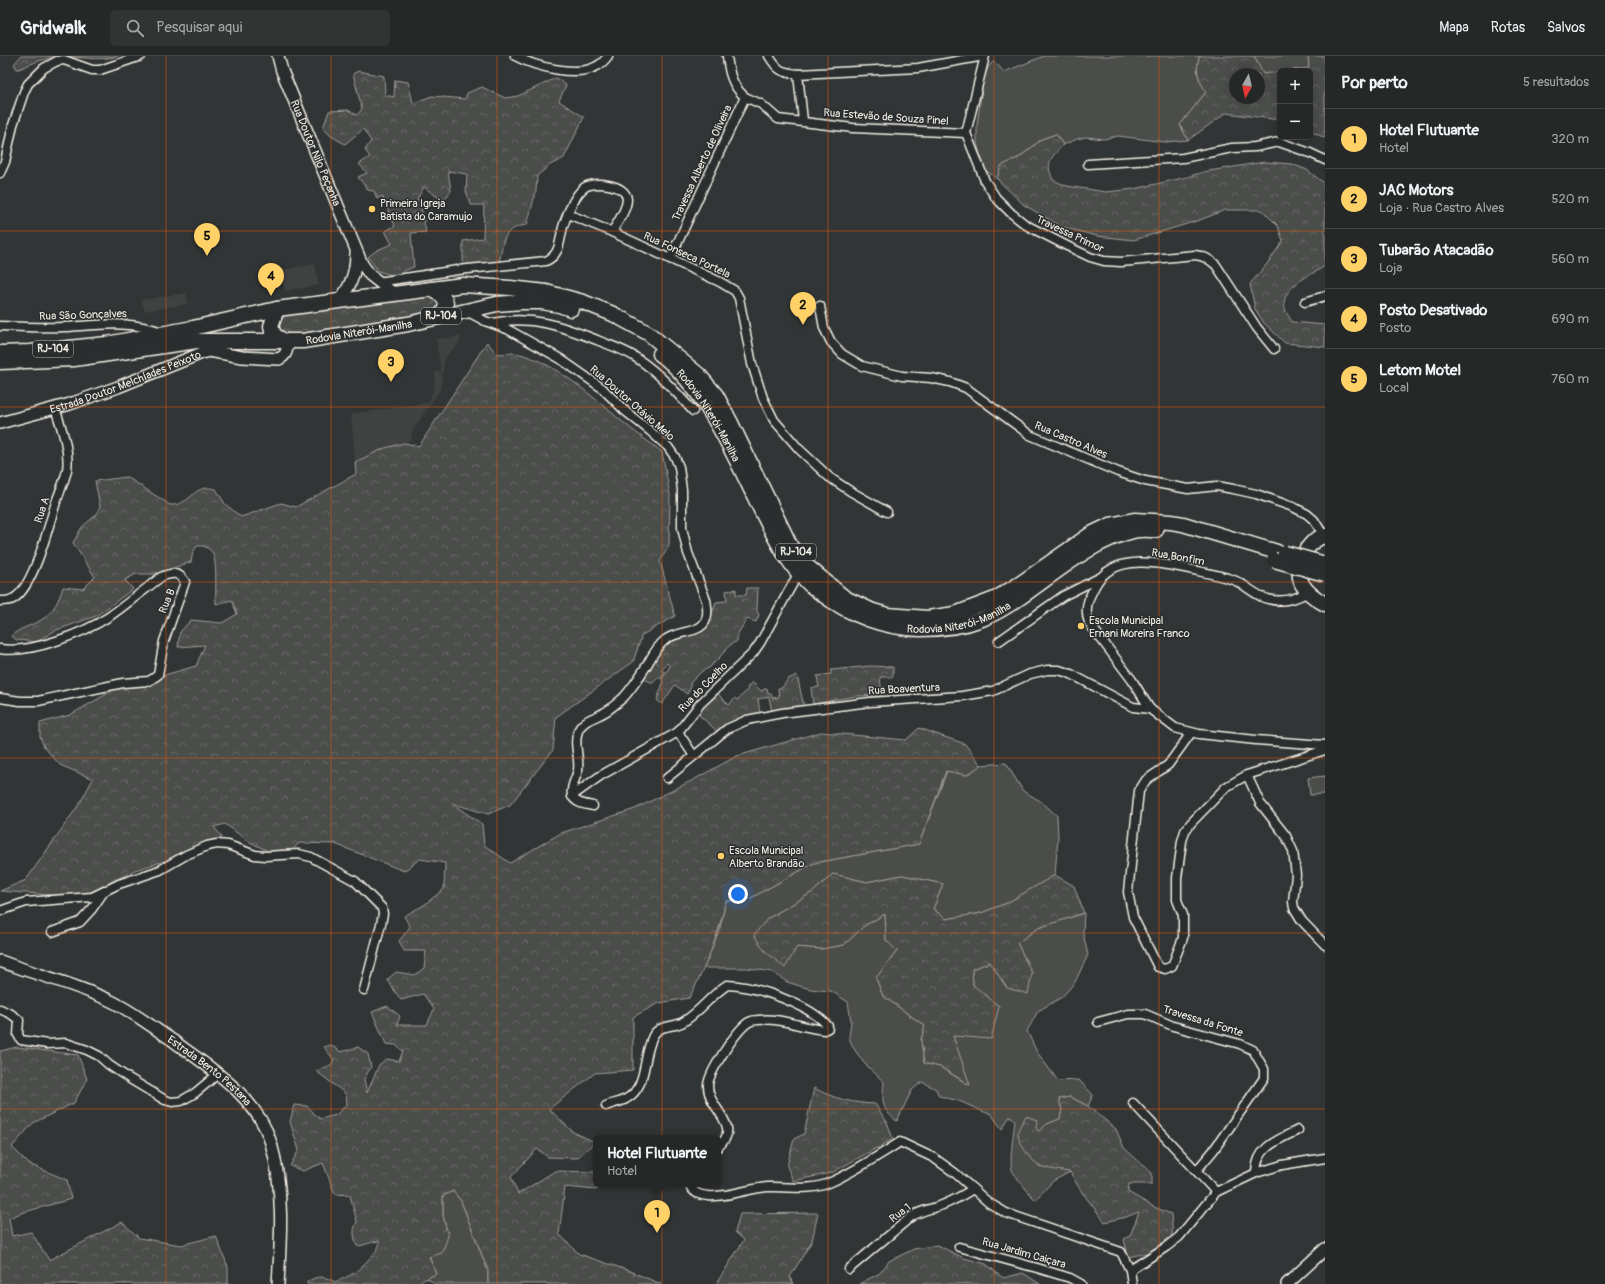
<!DOCTYPE html>
<html lang="pt">
<head>
<meta charset="utf-8">
<style>
  :root { --surface:#262828; --page:#323434; --text:#f1f3f6; --muted:#a4a6a8; --line:#424445; --accent:#ffd166 }
  body { margin:0; font-family:Pangolin,sans-serif; background:var(--page); color:var(--text) }
  .controls { position:absolute; right:12px; top:12px; display:grid; overflow:hidden; border-radius:6px; box-shadow:0 2px 10px #0003 }
  .controls button { width:36px; height:36px; display:grid; place-items:center; padding:0; border:0; border-bottom:1px solid var(--line); background:var(--surface); color:var(--text); font:20px sans-serif }
  .compass { position:absolute; left:1229px; top:12px; width:36px; height:36px; border-radius:50%; background:var(--surface); box-shadow:0 2px 10px #0003; rotate:188deg }
  .you { position:absolute; left:738px; top:838px; width:14px; height:14px; margin:-10px; border:3px solid #fff; border-radius:50%; background:#1a73e8; box-shadow:0 0 0 6px #1a73e833 }
  .badge { display:grid; place-items:center; width:26px; height:26px; border-radius:50%; background:var(--accent); color:#111; font-size:13px; font-weight:700 }
  .pin { position:absolute; translate:-50% -33px; filter:drop-shadow(0 1px 2px #0008) }
  .pin::after { content:''; position:absolute; top:21px; width:14px; height:12px; background:inherit; clip-path:polygon(0 0,100% 0,50% 100%) }
  .popup { position:absolute; left:593px; top:1079px; width:128px; height:52px; box-sizing:border-box; display:grid; place-content:center; border-radius:6px; background:var(--surface); filter:drop-shadow(0 1px 3px #0005); font-size:13px; white-space:nowrap; color:var(--muted) }
  .popup b { font-size:15px; color:var(--text) }
  .popup::after { content:''; position:absolute; left:50%; top:100%; margin-left:-8px; border:8px solid transparent; border-top-color:var(--surface) }
  .list { margin:0; padding:0; list-style:none }
  h2 { display:flex; justify-content:space-between; align-items:center; height:52px; margin:0; padding:0 16px; font-size:17px }
  h2 small { font-size:13px; font-weight:400; color:var(--muted) }
  .list li { display:grid; grid-template-columns:26px 1fr auto; gap:12px; align-items:center; box-sizing:border-box; height:60px; padding:0 16px; border-top:1px solid var(--line) }
  .list b { display:block; font-size:15px; white-space:nowrap }
  .list p { margin:0; font-size:13px; white-space:nowrap; color:var(--muted) }
  .list em { font-size:13px; font-style:normal; color:var(--muted) }
  .icon { flex:none; width:22px; height:22px; fill:none; stroke:currentColor; stroke-width:2; stroke-linecap:round; stroke-linejoin:round }
  .map { position:relative; flex:none; width:1325px; height:1228px; overflow:hidden }
  header { display:flex; align-items:center; gap:24px; box-sizing:border-box; height:56px; padding:0 20px; background:var(--surface); border-bottom:1px solid var(--line) }
  header strong { font-size:19px }
  nav { display:flex; gap:22px; margin-inline-start:auto; font-size:14px }
  .search { width:280px; height:36px; background:var(--page); display:flex; align-items:center; gap:10px; box-sizing:border-box; padding:0 14px; border-radius:6px; color:var(--muted); font-size:15px }
  main { display:flex }
  aside { flex:1; background:var(--surface) }
  .map>svg:first-child { display:block }
  .built { fill:#404242 }
  .grass { fill:#4b4d4c; stroke:#a09f9a }
  .forest { fill:url(#forest-crowns); stroke:#a09f9a; fill-rule:evenodd }
  .lines { fill:none; stroke-linecap:round; stroke-linejoin:round }
  .street-casing { stroke:#f4f1e8; stroke-width:11 }
  .secondary-casing { stroke:#f4f1e8; stroke-width:14 }
  .highway-casing { stroke:#f4f1e8; stroke-width:17 }
  .street { stroke:#2a2d2e; stroke-width:8 }
  .secondary { stroke:#2a2d2e; stroke-width:11 }
  .highway { stroke:#2a2d2e; stroke-width:14 }
  .highway-bridge-casing { stroke:#f4f1e8; stroke-width:17; stroke-linecap:butt }
  .highway-bridge { stroke:#2a2d2e; stroke-width:14 }
  .grid { fill:none; stroke:#e8590c; stroke-width:1; stroke-opacity:0.55 }
  .poi-dot { fill:#ffd166; stroke:#2a2d2e; stroke-width:1.5 }
  .labels { text-anchor:middle; dominant-baseline:central; stroke-width:3; stroke-linejoin:round; paint-order:stroke }
  .shield { fill:#2a2d2e; stroke:#b7b6b0; stroke-width:1 }
  .shield-label { font-size:10px; font-weight:bold; fill:#f4f1e8 }
  .street-label { font-size:11px; fill:#f4f1e8; stroke:#2a2d2e }
  .poi-label { font-size:11px; fill:#f4f1e8; stroke:#2a2d2e; text-anchor:start }
</style>
</head>
<body>
<header>
<strong>Gridwalk</strong>
<div class="search"><svg class="icon" aria-label="search" viewBox="0 0 24 24"><circle cx="10" cy="10" r="6"/><path d="M15 15l6 6"/></svg>Pesquisar aqui</div>
<nav><a>Mapa</a><a>Rotas</a><a>Salvos</a></nav>
</header>
<main>
<div class="map">
<svg width="1325" height="1228" viewBox="0 0 1325 1228">
  <defs>
    <pattern id="forest-crowns" width="20" height="18" patternUnits="userSpaceOnUse"><rect width="20" height="18" fill="#4b4d4c"/><path d="M2 6a3 3 0 1 1 6 0M12 15a3 3 0 1 1 6 0" fill="none" stroke="#666766"/></pattern>
  </defs>
  <rect width="100%" height="100%" fill="#323535"/>
  <filter id="ink" filterUnits="userSpaceOnUse"><feTurbulence type="fractalNoise" baseFrequency=".025" numOctaves="2"/><feDisplacementMap in="SourceGraphic" scale="8" xChannelSelector="R" yChannelSelector="G"/><feConvolveMatrix kernelMatrix="1 2 1 2 8 2 1 2 1" color-interpolation-filters="sRGB"/></filter>
  <g filter="url(#ink)">
    <g class="built">
      <polygon points="315,208 319,229 285,235 281,214"/>
      <polygon points="186,237 188,248 145,255 141,244"/>
      <polygon points="461,280 459,287 445,302 440,334 412,375 411,385 385,392 355,406 351,358 428,347 434,331 435,321 435,316 441,315 436,283"/>
    </g>
    <g class="grass">
      <path d="M1044,0H1200C1194,14 1199,24 1206,36L1180,69L1188,84L1165,86L1118,80L1104,83L1086,81L1077,83L1063,89L1056,78L1042,83L1020,101L1001,110L997,123L984,113L977,87V69L983,25L988,11L994,5L1004,16Z"/>
      <polygon points="1254,0 1308,0 1309,12 1263,18"/>
      <path d="M1006,707L1023,735L1042,746L1057,760L1058,781L1055,819L1007,847L981,857L946,863L933,853L943,828L902,819L867,826L833,818L813,836L767,863L797,891L821,893L844,889L864,870L885,858L886,884L897,895L876,922L883,940L925,970L921,984L924,1007L940,1011L969,1029L953,980L973,929L972,913L990,906L1007,932L1032,917L1017,887L1038,872L1084,857L1083,877L1088,899L1075,926L1062,941L1038,955L1027,975L1037,996L1058,1025L1079,1024L1093,1039L1088,1050L1070,1041L1059,1043L1062,1054L1060,1063L1047,1068L1039,1076L1026,1060L1039,1110L1070,1116L1053,1125L1035,1144C1030,1138 1014,1119 1012,1114C1009,1106 1014,1074 1015,1064L1010,1060L1002,1073L991,1058L984,1056L959,1045L939,1040L936,1033L922,1026L912,1034L897,1065C881,1054 882,1044 884,1026L864,1007L852,990L849,981L851,965L848,946L831,935L810,933L787,926L772,916L748,912H704L720,872L726,845L749,843L814,807L919,788L947,715L967,719L981,709Z"/>
      <polygon points="1325,720 1325,738 1310,739 1308,722"/>
      <polygon points="453,1135 461,1145 488,1215 488,1228 435,1228 427,1222 436,1218 429,1200 448,1180 443,1159 443,1140"/>
    </g>
    <g class="forest">
      <path d="M21,0H118C98,6 81,0 61,1C46,1 33,7 19,13H17L14,8Z"/>
      <path d="M1200,0H1254L1263,18L1280,16V64L1226,57L1188,84L1180,69L1206,36C1199,24 1194,14 1200,0ZM1235,18H1259V42H1235Z"/>
      <polygon points="1308,0 1325,0 1325,82 1310,75 1310,15 1285,15 1309,12"/>
      <path d="M358,15L384,20L385,39L394,41L395,24L408,26L413,47L432,40L465,43L467,37L482,31L505,42L518,40L556,22L566,29L559,45L584,61L564,102L550,109L537,120L536,135L527,169C502,172 504,185 499,206L463,210V185L483,182L484,149H471L466,135L467,118L448,115L451,135L443,145L424,131L417,143L428,149L421,151L426,176L411,177L414,211L406,214L395,220L378,215L368,201L377,194L392,188L385,175L395,170L382,140L377,143L374,135L368,134L358,121L367,117L359,108L370,101L365,94L371,85L363,73L345,88L331,80L323,72L329,55L348,54L357,59L362,53L353,18Z"/>
      <path d="M1056,78L1063,89C1051,102 1045,106 1053,124L1067,130L1106,136L1134,133L1187,121L1203,116L1264,106L1292,108L1307,114L1325,128V210C1311,219 1279,232 1285,252C1286,257 1290,262 1292,266L1325,269V291L1285,287L1264,267L1255,253L1250,228L1267,208L1283,185L1278,170L1262,154H1225L1200,164L1134,184L1097,180L1062,171L1024,149L997,123L1001,110L1020,101L1042,83Z"/>
      <path d="M411,240H437L440,249L435,255L421,258L304,279C290,280 271,279 284,260Z"/>
      <path d="M487,286L497,298C502,298 509,297 515,297C552,303 595,343 623,366C636,377 649,386 662,396L670,438L669,490L660,505L675,560L642,579L633,606L556,661L553,694L510,749L488,758L451,747L482,768L484,789L510,807L561,777L635,753L691,725L737,700L821,676L906,684L919,672L965,688L981,709L967,719L946,715L919,788L814,807L749,843L726,845C718,880 706,911 689,942L659,947L633,961V1014L595,1017L549,1053L573,1076L595,1086L577,1102L548,1101L537,1093L511,1121L518,1138L555,1115L596,1116V1128H605L596,1134L565,1131L559,1178L579,1198L627,1214L661,1228H488V1215L461,1145L453,1135L443,1140V1159L448,1180L442,1197L429,1201L436,1218L415,1228H307V1226C317,1219 325,1220 335,1226C351,1220 357,1216 369,1203C374,1197 379,1194 380,1185C371,1185 365,1190 357,1190C354,1181 352,1175 357,1166L350,1139L335,1138L323,1107L303,1115L290,1110L299,1094L290,1066L294,1049L307,1050L320,1063L336,1059L347,1048L346,1038L316,1015L331,1009L334,1004L324,991L331,989L341,996L358,991L368,998L371,1011L364,1023L367,1037L379,1009L386,1003L399,1005L403,995L396,989L386,988L372,956L387,950L400,960L397,969H427L434,953L423,938L401,944L387,924L396,916L415,919L424,912L426,895H404L399,885L410,871L404,860L424,849L444,833L445,807L420,803L404,815L335,788L299,787L291,796L268,795L248,785L225,768L214,771L222,781L219,786L192,791L174,802L135,814L88,838L52,839L0,835L26,824L80,747L93,723L60,709L44,691L40,681V667L70,659L117,632L143,629L168,618L196,610L205,589L178,591L180,576L191,564L222,567L237,558L232,544L216,548C215,535 217,513 214,501C212,493 205,489 197,490L193,496L191,506L155,518H136L125,524L133,533L96,560L54,575L38,586L17,584L11,580C18,574 24,572 33,568C50,562 58,548 63,531L83,533L95,521L73,487L82,471L97,458L100,450L95,425L127,421L170,449C172,449 176,449 179,448C194,442 196,428 216,433L225,448L241,461L281,447L296,451L356,418L355,406L385,392L404,387L419,390Z"/>
      <path d="M747,532H758L757,555L759,559L756,566L747,563L737,579V585L730,589L718,603L709,612L702,615L690,627L691,631L687,638L675,629L662,648L657,644L663,627L662,623L670,610L667,607L661,614L665,616L661,622H657L653,627L644,623C651,610 660,591 673,583C679,580 688,580 694,578C707,574 712,558 716,546L727,545L726,535L736,533V539H746Z"/>
      <polygon points="870,610 893,611 893,621 880,621 882,639 856,640 813,648 811,632 819,631 817,620 831,618 831,614"/>
      <polygon points="797,619 804,651 772,656 769,641 758,643 760,658 718,676 700,660 698,654 716,636 729,649 735,642 737,644 748,634 747,632 752,626 761,635 767,632 768,637 771,637 772,642 779,641 778,632 782,632 788,623"/>
      <polygon points="833,818 867,826 902,819 943,828 933,853 946,863 981,857 1007,847 1055,819 1074,830 1084,857 1038,872 1017,887 1032,917 1028,938 1007,932 990,906 972,913 973,929 999,950 991,983 953,980 970,1029 940,1011 924,1007 921,984 925,970 883,940 876,922 897,895 886,884 885,858 864,870 844,889 821,893 797,891 785,912 764,894 754,879 767,863 813,836"/>
      <polygon points="17,991 78,999 87,1023 74,1047 33,1067 12,1091 29,1108 67,1124 71,1143 21,1157 9,1162 12,1180 31,1176 49,1204 122,1166 139,1182 181,1189 216,1180 228,1211 228,1228 0,1228 0,995"/>
      <path d="M814,1032C834,1043 853,1047 875,1048L887,1066L893,1083L831,1117L793,1125L787,1110L794,1083L804,1078Z"/>
      <path d="M1070,1041L1088,1050L1116,1073L1124,1092L1152,1117V1128H1129L1128,1136L1154,1151L1171,1158C1171,1164 1173,1172 1172,1178C1167,1194 1142,1198 1128,1201L1124,1183L1130,1180L1139,1156L1126,1161L1105,1166L1081,1135L1070,1116C1062,1115 1045,1113 1039,1109C1030,1104 1019,1088 1018,1078C1018,1071 1023,1065 1026,1060L1037,1064L1036,1072L1039,1075L1047,1068L1060,1063L1062,1054L1059,1043Z"/>
      <polygon points="818,1157 812,1185 790,1221 793,1228 716,1228 744,1184 735,1176 740,1158"/>
      <polygon points="937,1189 964,1202 986,1208 1003,1222 1023,1217 1040,1228 859,1228 880,1217 889,1205 914,1193"/>
    </g>
    <g class="lines">
      <g class="street-casing">
        <g id="street">
          <path d="M515,0C534,10 576,22 597,10C601,8 605,4 608,0"/>
          <path d="M769,0C778,15 781,16 798,18L918,12L984,0"/>
          <path d="M985,0L966,77L985,125L996,142L1011,157L1026,169L1067,190L1090,201L1104,205L1121,206L1195,199C1204,200 1209,203 1216,209L1257,272L1274,293"/>
          <polyline points="798,18 803,65"/>
          <polyline points="745,41 761,48 778,63 853,72 966,77"/>
          <polyline points="1088,108 1183,102 1232,92 1255,91 1279,86 1310,97 1325,104"/>
          <polyline points="0,117 5,106 13,69 24,36 28,28 44,12 57,5 64,4 92,14 100,14 141,0"/>
          <polyline points="568,158 612,176 720,226 735,235 739,242 752,308 763,342 774,364 799,393 829,421 850,435 887,456"/>
          <path d="M670,203L745,41C732,30 729,17 727,0"/>
          <path d="M378,226L458,214L546,205C561,198 559,185 563,171C567,158 574,139 585,131C594,125 626,128 627,143C627,154 617,167 612,176"/>
          <polyline points="1305,246 1325,240"/>
          <polyline points="820,250 824,272 831,286 842,298 862,310 902,320 931,322 950,326 966,332 1030,379 1118,416 1145,425 1188,433 1217,430 1233,433 1256,438 1293,451 1307,458 1314,464 1324,480"/>
          <path d="M466,255L485,265L507,273L559,302L602,332L625,355L650,375L668,391L675,401L679,411L682,434V472L688,497L706,544C714,583 683,570 665,584C657,590 652,600 647,609C640,620 633,631 624,641C618,646 612,652 605,656C596,662 583,663 578,675C573,688 580,701 578,714C576,723 570,731 572,740"/>
          <path d="M493,267C532,259 561,270 597,284C611,290 626,294 638,303C659,317 677,337 693,355"/>
          <path d="M0,270C21,271 43,272 65,271C98,269 130,264 162,276"/>
          <path d="M1308,536C1296,543 1282,547 1268,543C1256,540 1247,530 1236,525C1224,520 1210,518 1198,515C1167,508 1113,494 1095,530C1088,543 1084,553 1089,567L1132,624L1150,653L1175,672L1199,678L1256,684L1325,689"/>
          <path d="M0,545C6,545 12,545 17,540C35,525 49,469 56,446C60,435 65,424 67,414C70,393 61,371 55,352"/>
          <polyline points="999,585 1063,540 1099,522"/>
          <path d="M0,593C31,598 84,577 110,560C127,548 144,534 161,521C171,517 179,515 185,526L164,585L158,619L149,625L123,627L38,645H20L0,642"/>
          <polyline points="678,676 694,700"/>
          <polyline points="1191,677 1168,709 1146,724 1139,735 1128,836 1133,861 1158,911 1165,913 1172,910 1183,882 1183,859 1177,844 1177,822 1182,785 1185,775 1191,767 1226,731 1247,719 1325,694"/>
          <polyline points="1247,719 1260,747 1286,780 1293,795 1296,819 1293,846 1294,852 1302,865 1325,889"/>
          <polyline points="667,722 727,673 747,664 782,657 870,646 962,640 993,635 1030,618 1047,614 1059,614 1071,618 1133,651 1150,653"/>
          <polyline points="572,740 600,720 678,676 700,648 753,597 760,587 798,518"/>
          <path d="M572,740C577,748 584,748 593,750"/>
          <polyline points="0,855 26,846 92,841 119,828 160,814 186,799 207,790 217,788 228,789 255,799 265,800 299,798 311,801 355,825 382,852 383,858 381,868 364,934"/>
          <polyline points="52,876 80,866 92,853 103,837"/>
          <polyline points="0,953 11,958 19,964 18,979 21,984 47,988 66,987 87,994 99,1000 109,1009 130,1023 165,1044 172,1046 181,1045 195,1037 218,1018"/>
          <polyline points="1098,966 1128,958 1145,958 1173,970 1240,988 1253,994 1264,1013 1264,1022 1213,1095 1197,1114"/>
          <polyline points="1133,1047 1216,1136"/>
          <path d="M606,1050C613,1047 620,1046 626,1043C646,1032 643,1007 650,988C651,984 653,978 657,975C664,969 675,971 683,966C700,956 711,939 727,929C756,930 809,948 828,970V972L824,974C802,972 781,961 758,964C756,964 751,965 749,966C737,973 709,1016 708,1029C707,1053 744,1069 718,1091"/>
          <path d="M1256,1117C1256,1091 1278,1084 1298,1074"/>
          <path d="M689,1128C693,1137 699,1139 708,1140C728,1142 749,1132 768,1131C791,1130 809,1136 831,1126C855,1115 878,1100 900,1086L934,1102L955,1117L989,1147L1006,1157L1121,1196L1130,1214L1132,1228"/>
          <polyline points="959,1191 1037,1212 1070,1222 1081,1228"/>
          <path d="M849,1213L912,1160C921,1155 927,1154 936,1151C949,1148 961,1140 973,1133"/>
          <polyline points="1130,1214 1166,1191 1179,1181 1216,1136 1256,1117 1282,1109 1325,1102"/>
        </g>
      </g>
      <g class="secondary-casing">
        <g id="secondary">
          <path id="s1" d="M278,0L282,15L362,208L370,219L393,237"/>
          <path d="M338,245C351,232 356,216 356,197"/>
          <path id="s2" d="M0,367L70,348L118,331L202,297L209,295L242,301L279,303C287,299 288,294 286,286"/>
          <path id="s3" d="M0,905C37,919 76,928 111,945C132,955 152,971 172,984C209,1011 257,1040 271,1087C284,1132 281,1182 278,1228"/>
          <polyline points="1287,1228 1325,1193"/>
        </g>
      </g>
      <g class="highway-casing">
        <g id="highway">
          <path d="M431,233C444,239 452,247 440,260"/>
          <polyline points="277,253 271,270 274,279 286,286"/>
          <polyline points="0,297 30,296 107,288 193,272 277,253 463,229 510,232 546,236 583,246 613,258 648,277 699,319 716,339 730,365 791,491 807,510 845,542 873,555 887,559 928,562 955,558 995,543 1021,527 1091,478 1110,469 1134,464 1171,466 1183,468 1277,496"/>
          <path id="s4" d="M660,298C707,333 736,404 762,456C777,486 791,516 819,536C848,558 882,572 920,573C941,573 961,571 982,563C997,557 1011,548 1025,538C1058,515 1092,485 1133,475C1140,473 1149,474 1156,474"/>
          <path id="s5" d="M0,306L74,303L197,285H303L408,268L497,248L522,246H542L559,249L571,253"/>
          <path d="M1325,480C1307,483 1294,511 1302,528C1307,537 1316,543 1325,548"/>
        </g>
      </g>
      <use href="#street" class="street"/>
      <use href="#secondary" class="secondary"/>
      <use href="#highway" class="highway"/>
      <g class="highway-bridge-casing">
        <g id="highway-bridge">
          <polyline points="1285,497 1325,508"/>
          <polyline points="1274,504 1325,518"/>
        </g>
      </g>
      <use href="#highway-bridge" class="highway-bridge"/>
    </g>
  </g>
  <path class="grid" d="M166,0V1228M331,0V1228M497,0V1228M662,0V1228M828,0V1228M994,0V1228M1159,0V1228M0,175H1325M0,351H1325M0,526H1325M0,702H1325M0,877H1325M0,1053H1325"/>
  <g class="poi-dot">
    <circle cx="372" cy="153" r="4"/>
    <circle cx="1081" cy="570" r="4"/>
    <circle cx="721" cy="800" r="4"/>
  </g>
  <g class="labels">
    <g class="shield">
      <rect x="421" y="252" width="40" height="16" rx="3"/>
      <rect x="33" y="285" width="40" height="16" rx="3"/>
      <rect x="776" y="488" width="40" height="16" rx="3"/>
    </g>
    <g class="shield-label">
      <text x="441" y="260">RJ-104</text>
      <text x="53" y="293">RJ-104</text>
      <text x="796" y="496">RJ-104</text>
    </g>
    <g class="street-label">
      <text transform="translate(886 61) rotate(4)">Rua Estevão de Souza Pinel</text>
      <text stroke="none"><textPath href="#s1" startOffset="104">Rua Doutor Nilo Peçanha</textPath></text>
      <text transform="translate(702 107) rotate(-65)">Travessa Alberto de Oliveira</text>
      <text transform="translate(1070 178) rotate(25)">Travessa Primor</text>
      <text transform="translate(687 199) rotate(25)">Rua Fonseca Portela</text>
      <text transform="translate(83 259) rotate(-2)">Rua São Gonçalves</text>
      <text stroke="none"><textPath href="#s5" startOffset="361">Rodovia Niterói-Manilha</textPath></text>
      <text stroke="none"><textPath href="#s2" startOffset="132">Estrada Doutor Melchíades Peixoto</textPath></text>
      <text transform="translate(632 347) rotate(41)">Rua Doutor Otávio Melo</text>
      <text stroke="none"><textPath href="#s4" startOffset="79">Rodovia Niterói-Manilha</textPath></text>
      <text transform="translate(1071 384) rotate(23)">Rua Castro Alves</text>
      <text transform="translate(42 454) rotate(-72)">Rua A</text>
      <text transform="translate(1178 501) rotate(10)">Rua Bonfim</text>
      <text transform="translate(167 545) rotate(-68)">Rua B</text>
      <text stroke="none"><textPath href="#s4" startOffset="439">Rodovia Niterói-Manilha</textPath></text>
      <text transform="translate(703 631) rotate(-46)">Rua do Coelho</text>
      <text transform="translate(904 633) rotate(-3)">Rua Boaventura</text>
      <text transform="translate(1203 965) rotate(17)">Travessa da Fonte</text>
      <text stroke="none"><textPath href="#s3" startOffset="239">Estrada Bento Pestana</textPath></text>
      <text transform="translate(900 1157) rotate(-37)">Rua 1</text>
      <text transform="translate(1024 1197) rotate(16)">Rua Jardim Caiçara</text>
    </g>
    <g class="poi-label">
      <text x="380" y="147">Primeira Igreja<tspan x="380" dy="13">Batista do Caramujo</tspan></text>
      <text x="1089" y="564">Escola Municipal<tspan x="1089" dy="13">Ernani Moreira Franco</tspan></text>
      <text x="729" y="794">Escola Municipal<tspan x="729" dy="13">Alberto Brandão</tspan></text>
    </g>
  </g>
</svg>
<div class="controls">
<button>+</button>
<button>−</button>
</div>
<svg class="compass" viewBox="-18 -18 36 36"><path d="M0-13l5 13h-10z" fill="#e53935"/><path d="M0 13l5-13h-10z" fill="#a4a6a8"/></svg>
<div class="you"></div>
<div class="pin badge" style="left:657px;top:1177px">1</div>
<div class="popup"><b>Hotel Flutuante</b>Hotel</div>
<div class="pin badge" style="left:803px;top:269px">2</div>
<div class="pin badge" style="left:391px;top:326px">3</div>
<div class="pin badge" style="left:271px;top:240px">4</div>
<div class="pin badge" style="left:207px;top:200px">5</div>
</div>
<aside>
<h2>Por perto<small>5 resultados</small></h2>
<ul class="list">
<li><span class="badge">1</span><div><b>Hotel Flutuante</b><p>Hotel</p></div><em>320 m</em></li>
<li><span class="badge">2</span><div><b>JAC Motors</b><p>Loja · Rua Castro Alves</p></div><em>520 m</em></li>
<li><span class="badge">3</span><div><b>Tubarão Atacadão</b><p>Loja</p></div><em>560 m</em></li>
<li><span class="badge">4</span><div><b>Posto Desativado</b><p>Posto</p></div><em>690 m</em></li>
<li><span class="badge">5</span><div><b>Letom Motel</b><p>Local</p></div><em>760 m</em></li>
</ul>
</aside>
</main>
</body>
</html>
